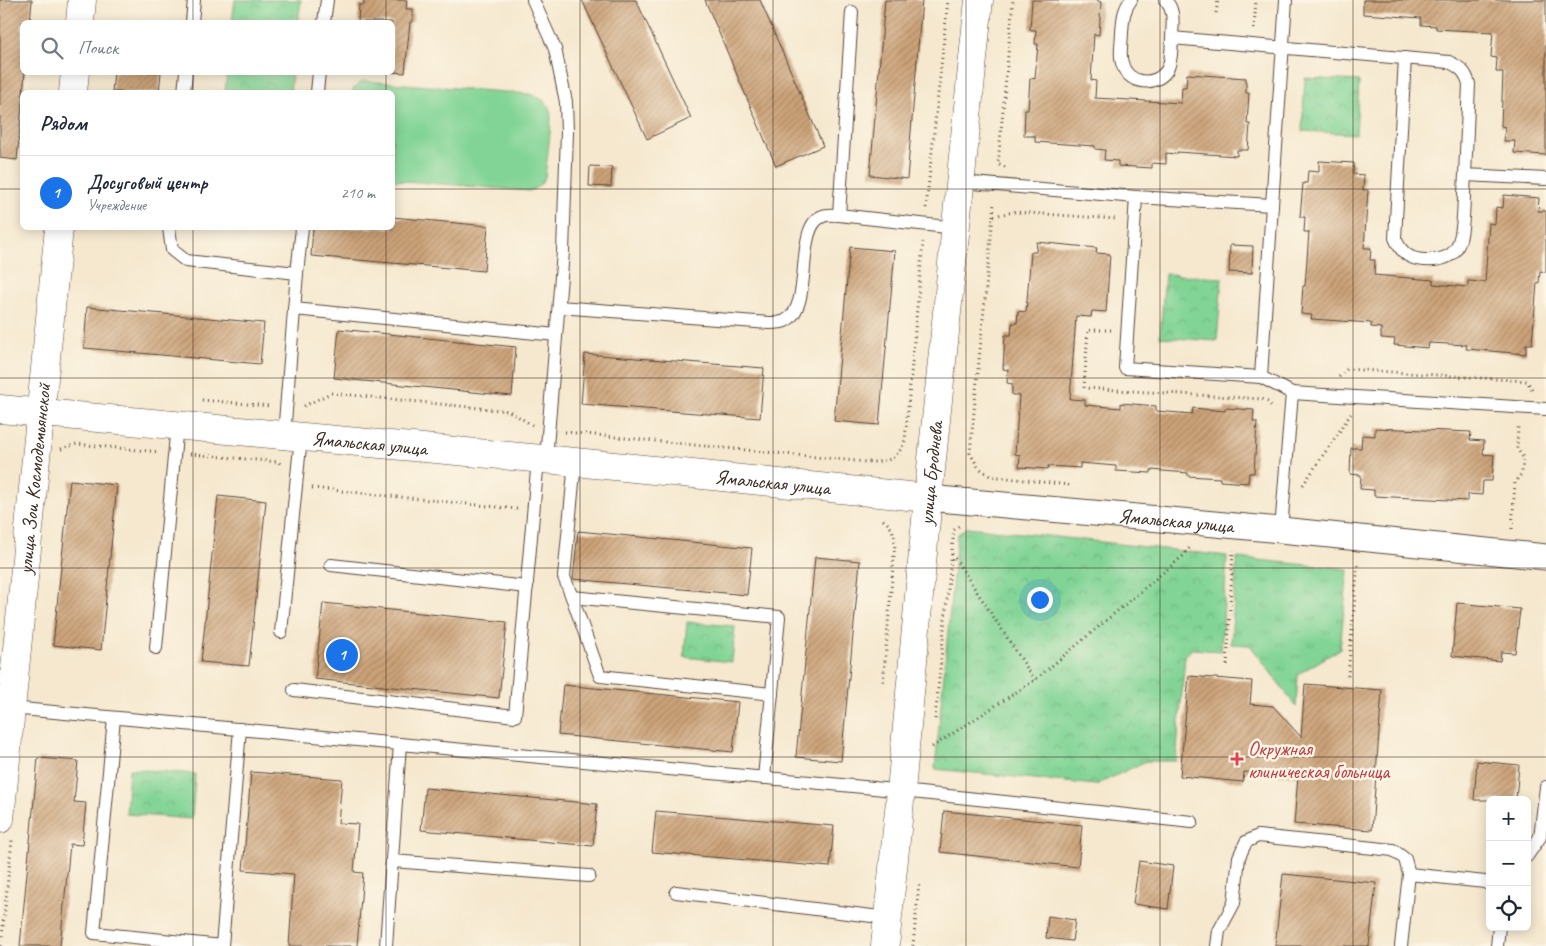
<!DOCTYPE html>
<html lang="ru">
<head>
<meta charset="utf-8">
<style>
  :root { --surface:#fff; --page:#f2f2f3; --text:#1f2937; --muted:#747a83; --line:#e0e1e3; --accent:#1a73e8 }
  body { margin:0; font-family:Caveat,sans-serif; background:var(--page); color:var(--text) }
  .controls { position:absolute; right:15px; bottom:15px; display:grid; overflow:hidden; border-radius:8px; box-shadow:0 2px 12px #0003 }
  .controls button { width:45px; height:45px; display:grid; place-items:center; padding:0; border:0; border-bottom:1px solid var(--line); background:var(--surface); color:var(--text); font:25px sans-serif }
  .you { position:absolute; left:1039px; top:599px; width:18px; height:18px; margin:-12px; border:4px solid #fff; border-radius:50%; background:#1a73e8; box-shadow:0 0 0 8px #1a73e833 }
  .badge { display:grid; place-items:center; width:32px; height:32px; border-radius:50%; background:var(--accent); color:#fff; font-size:16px; font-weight:700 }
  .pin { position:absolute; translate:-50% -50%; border:2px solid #fff; box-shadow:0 1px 5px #0006 }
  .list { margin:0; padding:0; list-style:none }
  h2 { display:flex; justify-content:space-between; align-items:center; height:65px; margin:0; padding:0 20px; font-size:21px }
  h2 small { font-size:16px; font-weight:400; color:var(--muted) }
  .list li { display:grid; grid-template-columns:32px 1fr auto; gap:15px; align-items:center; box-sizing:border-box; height:75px; padding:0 20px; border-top:1px solid var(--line) }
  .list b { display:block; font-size:19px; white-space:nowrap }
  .list p { margin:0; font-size:16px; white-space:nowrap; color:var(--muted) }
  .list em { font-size:16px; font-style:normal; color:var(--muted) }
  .icon { flex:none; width:28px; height:28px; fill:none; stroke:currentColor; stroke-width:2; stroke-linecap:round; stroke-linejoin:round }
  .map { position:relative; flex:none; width:1546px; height:946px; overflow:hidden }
  .search { position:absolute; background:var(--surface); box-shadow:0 2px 12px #0003; left:20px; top:20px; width:375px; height:55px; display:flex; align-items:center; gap:12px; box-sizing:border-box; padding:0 18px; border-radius:8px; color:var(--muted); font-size:19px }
  .panel { position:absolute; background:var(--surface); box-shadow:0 2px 12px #0003; left:20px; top:90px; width:375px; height:140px; border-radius:8px }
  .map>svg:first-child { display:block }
  .grass { fill:url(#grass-tufts); stroke:#5e7f5a }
  .park { fill:url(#park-crowns); stroke:#5e7f5a }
  .pitch { fill:#81d495; stroke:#5e7f5a }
  .building { fill:url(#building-hatch) }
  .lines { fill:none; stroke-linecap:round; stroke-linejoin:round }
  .service-casing { stroke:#574639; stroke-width:14 }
  .minor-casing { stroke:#574639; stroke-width:27 }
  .tertiary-casing { stroke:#574639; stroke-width:29 }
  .secondary-casing { stroke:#574639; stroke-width:29 }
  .path { stroke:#574639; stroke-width:3; stroke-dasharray:1 4; stroke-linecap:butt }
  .service { stroke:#fff; stroke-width:12 }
  .minor { stroke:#fff; stroke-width:25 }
  .tertiary { stroke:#fff; stroke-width:28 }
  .secondary { stroke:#fff; stroke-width:28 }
  .grid { fill:none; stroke:#3b2a1e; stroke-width:1; stroke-opacity:0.55 }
  .health-dot { fill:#e0444e; stroke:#fcf5e5; stroke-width:2 }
  .labels { text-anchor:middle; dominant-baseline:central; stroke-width:5; stroke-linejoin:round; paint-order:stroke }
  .street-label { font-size:20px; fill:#3b2a1e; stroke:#fcf5e5 }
  .health-label { font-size:20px; fill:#be3a42; stroke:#fcf5e5; text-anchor:start }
</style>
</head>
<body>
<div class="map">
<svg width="1546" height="946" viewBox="0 0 1546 946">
  <defs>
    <pattern id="grass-tufts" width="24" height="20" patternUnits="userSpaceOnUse" patternTransform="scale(1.25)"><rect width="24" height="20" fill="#81d495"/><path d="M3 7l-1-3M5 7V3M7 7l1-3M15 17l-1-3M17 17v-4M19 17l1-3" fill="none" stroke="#70b680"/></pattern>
    <pattern id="park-crowns" width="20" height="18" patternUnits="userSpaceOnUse" patternTransform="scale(1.25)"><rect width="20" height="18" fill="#81d495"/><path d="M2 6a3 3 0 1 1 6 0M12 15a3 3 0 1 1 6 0" fill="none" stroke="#70b680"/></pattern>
    <pattern id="building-hatch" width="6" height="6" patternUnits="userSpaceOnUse" patternTransform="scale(1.25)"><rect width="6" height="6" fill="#cca379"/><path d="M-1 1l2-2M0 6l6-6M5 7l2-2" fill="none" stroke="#a78563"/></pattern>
  </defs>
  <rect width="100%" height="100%" fill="#fcf5e5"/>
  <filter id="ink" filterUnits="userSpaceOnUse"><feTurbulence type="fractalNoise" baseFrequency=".02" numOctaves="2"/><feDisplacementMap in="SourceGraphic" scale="10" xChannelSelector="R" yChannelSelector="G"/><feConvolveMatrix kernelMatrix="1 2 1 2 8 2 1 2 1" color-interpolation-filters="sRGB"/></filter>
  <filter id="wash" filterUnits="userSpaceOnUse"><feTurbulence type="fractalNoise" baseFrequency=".0096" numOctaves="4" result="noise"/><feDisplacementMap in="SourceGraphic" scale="20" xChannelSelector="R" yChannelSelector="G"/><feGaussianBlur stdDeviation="1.12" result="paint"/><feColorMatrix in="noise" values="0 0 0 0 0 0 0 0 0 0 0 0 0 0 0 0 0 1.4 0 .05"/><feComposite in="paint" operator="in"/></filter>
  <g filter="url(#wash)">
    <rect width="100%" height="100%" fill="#f5e8cf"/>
    <polygon class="grass" points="1237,558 1348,569 1340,649 1298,674 1296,706 1250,645 1231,644"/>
    <g class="park">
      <polygon points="235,0 301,0 298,22 232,22"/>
      <polygon points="227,73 292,73 290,92 225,92"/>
      <polygon points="1305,78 1359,81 1356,134 1302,131"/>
      <polygon points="1165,274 1222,278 1217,341 1160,337"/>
      <polygon points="967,527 1227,556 1221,651 1192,649 1185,656 1176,761 1146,761 1096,785 935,769 957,535"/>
      <polygon points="687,622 735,626 732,662 684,657"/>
      <polygon points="129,769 195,774 192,819 126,814"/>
    </g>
    <path class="pitch" d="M366,81L529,94C538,97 546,100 550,110C553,120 546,164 545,177C541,185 537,188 529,191L393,180L392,92H352C355,86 359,82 366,81Z"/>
    <g id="blocks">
      <g class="building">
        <polygon points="0,0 32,0 30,22 22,22 22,72 25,72 17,160 0,158"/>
        <polygon points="364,0 407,0 406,9 413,9 413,22 410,22 405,73 392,72 392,22 358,22 359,5 364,5"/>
        <polygon points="582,0 636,0 691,118 647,139"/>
        <polygon points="705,0 760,0 823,146 776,166"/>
        <polygon points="885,0 922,0 907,179 870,175"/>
        <polygon points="1032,0 1096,0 1101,2 1099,35 1094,34 1091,80 1096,81 1095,98 1181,103 1182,87 1186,87 1187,74 1246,78 1246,93 1249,93 1247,124 1250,124 1248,150 1237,150 1237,156 1177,152 1177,154 1166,153 1166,164 1152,163 1152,168 1118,166 1118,161 1104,160 1105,150 1095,149 1095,146 1035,142 1035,136 1024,136 1025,110 1028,110 1030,78 1035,79 1038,44 1035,44 1036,30 1030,30"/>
        <polygon points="1363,0 1546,0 1546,155 1514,153 1515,141 1504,141 1505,127 1501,126 1503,72 1496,72 1497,58 1491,57 1493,32 1436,29 1436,26 1421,25 1421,18 1363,14"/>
        <polygon points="114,72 161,72 159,92 112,92"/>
        <polygon points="1319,161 1354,163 1353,174 1364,175 1363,190 1368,190 1364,248 1371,248 1370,260 1375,260 1374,275 1433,280 1433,284 1468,287 1468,281 1485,282 1489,223 1495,224 1496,207 1503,208 1504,195 1539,198 1538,211 1546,211 1546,272 1540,271 1539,283 1537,283 1532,344 1526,344 1526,354 1466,349 1467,345 1429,343 1428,348 1394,345 1395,339 1381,338 1381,328 1371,327 1371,323 1311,319 1312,315 1301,314 1303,286 1305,286 1309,232 1304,232 1305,217 1300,217 1303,183 1307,183 1308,171 1319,172"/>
        <polygon points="590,166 612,167 611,187 589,186"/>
        <polygon points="392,217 488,226 484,271 311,256 313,228 392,228"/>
        <polygon points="1037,242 1097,248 1096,253 1110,254 1106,312 1092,311 1091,317 1076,316 1070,399 1085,400 1085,405 1121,408 1121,403 1156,406 1156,411 1192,414 1193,408 1225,411 1225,408 1254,410 1253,422 1257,422 1254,473 1249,473 1248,483 1220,481 1220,478 1188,476 1188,473 1151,470 1151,473 1116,471 1116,466 1080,463 1080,468 1048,466 1048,469 1019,467 1020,455 1015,454 1019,395 1012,395 1012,384 1007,383 1008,370 1003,369 1005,335 1011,335 1012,323 1017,323 1018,311 1026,312 1031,252 1036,252"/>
        <polygon points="1230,245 1253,246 1252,273 1229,272"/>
        <polygon points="850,247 895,251 879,425 834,421"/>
        <polygon points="87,307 264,323 260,364 84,348"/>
        <polygon points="339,329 516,347 512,396 334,378"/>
        <polygon points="585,354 764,368 760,418 581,404"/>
        <polygon points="1375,428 1471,432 1470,440 1484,441 1483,454 1494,455 1492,481 1483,481 1482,495 1468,494 1468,501 1374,496 1374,490 1360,489 1361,475 1350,474 1351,448 1361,448 1362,435 1375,436"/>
        <polygon points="70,480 117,485 101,650 53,645"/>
        <polygon points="218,496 266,501 249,666 201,662"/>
        <polygon points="578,531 752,548 747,595 573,579"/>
        <polygon points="815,557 860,561 841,761 796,757"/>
        <polygon points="323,603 507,622 499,698 315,679"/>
        <polygon points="1457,603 1520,609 1515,653 1501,652 1500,661 1452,656"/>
        <polygon points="1189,676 1252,681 1250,704 1273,706 1301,737 1305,684 1382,690 1372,830 1294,824 1298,776 1244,772 1243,782 1180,776"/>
        <polygon points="563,685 738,702 733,752 558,735"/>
        <polygon points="38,758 78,761 74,802 86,803 82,845 70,844 60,946 20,946"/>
        <polygon points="1477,761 1519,765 1516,800 1474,800"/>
        <polygon points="251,772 342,779 338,823 358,824 354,872 363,873 357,946 289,946 294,874 243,870"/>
        <polygon points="425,788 597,804 593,846 421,830"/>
        <polygon points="656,811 834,826 830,867 652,852"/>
        <polygon points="944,811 1082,825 1078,867 940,852"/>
        <polygon points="1139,861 1173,866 1168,909 1133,904"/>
        <polygon points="1283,874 1376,883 1369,946 1275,946"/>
        <polygon points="1048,916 1075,920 1072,941 1046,938"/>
      </g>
    </g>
  </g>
  <g filter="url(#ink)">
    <use href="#blocks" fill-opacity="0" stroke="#574639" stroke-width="1"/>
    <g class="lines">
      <g class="service-casing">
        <g id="service">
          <polyline points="533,0 555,49 566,102 567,132 563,252 546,459"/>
          <path d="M1131,0C1123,10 1123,20 1122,32C1122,42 1119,54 1122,63C1127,84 1155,88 1167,70C1172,61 1171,50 1172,40C1172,25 1176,11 1165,0"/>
          <polyline points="192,22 194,0"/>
          <polyline points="324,22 327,0"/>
          <path d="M1172,38L1449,62C1460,67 1466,72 1469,84L1465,175L1546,179"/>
          <path d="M1405,58L1395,238C1401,252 1408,259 1424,260C1457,262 1461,246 1463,217C1464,203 1464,189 1465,175"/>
          <polyline points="184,92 186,72"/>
          <polyline points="317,92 319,72"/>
          <polyline points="961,182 1136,197 1272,205 1286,0"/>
          <polyline points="1136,197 1125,368 1261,377"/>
          <polyline points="1272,205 1261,377 1292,393 1281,530"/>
          <polyline points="839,215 852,12"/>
          <polyline points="169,228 172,250 186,261 297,273 284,435"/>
          <polyline points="297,273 302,228"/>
          <path d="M559,307L769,323C774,323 781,323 785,321C815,307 793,226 823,216C827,214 834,215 839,215L956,228"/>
          <polyline points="294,309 556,335"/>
          <polyline points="1292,393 1546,409"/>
          <polyline points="575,462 564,577 572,597 779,617 764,778"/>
          <polyline points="331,565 527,587"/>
          <polyline points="572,597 600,676 772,694"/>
          <polyline points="281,632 301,437"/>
          <polyline points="156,648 177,425"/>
          <polyline points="294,690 515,716 538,459"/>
          <polyline points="11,708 874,788 1192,822"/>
          <polyline points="114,718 94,933 222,946 240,729"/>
          <polyline points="1527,856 1540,837 1546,787"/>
          <polyline points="392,861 589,876"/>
          <polyline points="676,892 888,918"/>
          <polyline points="386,946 400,744"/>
          <polyline points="1217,946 1219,931 1234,903 1239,857 1246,842 1258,836 1393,850 1405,859 1409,874"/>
          <polyline points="1401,946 1409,874 1485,882 1490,885"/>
          <polyline points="1497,946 1499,927"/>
        </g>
      </g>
      <g class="minor-casing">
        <g id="minor">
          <path id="s1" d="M928,498L1281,530L1546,557"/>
        </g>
      </g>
      <g class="tertiary-casing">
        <g id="tertiary">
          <polyline points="80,22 82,0"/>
          <polyline points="73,92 75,72"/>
          <path id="s2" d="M0,409L575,462L928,498"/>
          <path id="s3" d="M0,819L59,228"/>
        </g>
      </g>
      <g class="secondary-casing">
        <g id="secondary">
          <path id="s4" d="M885,946L901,791L928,498L979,0"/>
        </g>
      </g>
      <g class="path">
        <polyline points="1216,13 1218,0"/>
        <polyline points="1254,29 1256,0"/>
        <polyline points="1005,167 998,164 1013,0"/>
        <polyline points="926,208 948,0"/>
        <polyline points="993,216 994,202"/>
        <polyline points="1111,330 1088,330 1084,388 1262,399 1268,402 1273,408"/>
        <polyline points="1339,377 1347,369 1527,381 1533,391"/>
        <polyline points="202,400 270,406"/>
        <polyline points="304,406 331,393 509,411 532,425"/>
        <path d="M565,432L866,462C887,462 897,461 905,440L923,242"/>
        <polyline points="61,449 77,444 159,452"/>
        <polyline points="190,454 279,462 280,464"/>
        <polyline points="1069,485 990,476 978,467 970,453 993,216 1014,212 1117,219"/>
        <polyline points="1303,485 1351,414"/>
        <polyline points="312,488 517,509"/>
        <path d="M883,520C892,526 894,533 895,543L883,684"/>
        <polyline points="1512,529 1515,482 1522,473 1523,457 1517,449 1518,425"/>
        <polyline points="952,554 1035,680"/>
        <polyline points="1227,665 1233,550"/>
        <polyline points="1348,676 1358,562"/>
        <polyline points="935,719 954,530 961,524"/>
        <polyline points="932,747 1035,680 1183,556 1191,546"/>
        <polyline points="1,946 12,840"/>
        <polyline points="913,946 919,884"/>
      </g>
      <use href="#service" class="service"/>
      <use href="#minor" class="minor"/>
      <use href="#tertiary" class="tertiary"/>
      <use href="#secondary" class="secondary"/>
    </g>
  </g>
  <path class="grid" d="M193,0V22M386,0V22M580,0V946M773,0V946M966,0V946M1160,0V946M1353,0V946M193,72V92M386,72V92M0,189H22M392,189H1546M193,228V946M386,228V946M0,378H1546M0,568H1546M0,757H1546"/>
  <path class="health-dot" d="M1234.5 751.5h5v5h5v5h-5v5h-5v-5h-5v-5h5z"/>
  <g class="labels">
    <g class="street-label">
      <text stroke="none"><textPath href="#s2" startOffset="371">Ямальская улица</textPath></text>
      <text stroke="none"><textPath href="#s4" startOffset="475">улица Броднева</textPath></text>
      <text stroke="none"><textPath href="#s3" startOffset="342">улица Зои Космодемьянской</textPath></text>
      <text stroke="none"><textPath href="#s2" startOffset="776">Ямальская улица</textPath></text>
      <text stroke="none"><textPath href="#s1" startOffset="249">Ямальская улица</textPath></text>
    </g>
    <g class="health-label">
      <text x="1248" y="748">Окружная<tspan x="1248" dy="23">клиническая больница</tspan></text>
    </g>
  </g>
</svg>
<div class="controls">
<button>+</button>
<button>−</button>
<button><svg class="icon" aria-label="locate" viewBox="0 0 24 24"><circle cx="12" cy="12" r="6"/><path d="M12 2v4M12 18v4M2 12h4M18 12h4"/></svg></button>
</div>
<div class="you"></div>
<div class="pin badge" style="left:342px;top:655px">1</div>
<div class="search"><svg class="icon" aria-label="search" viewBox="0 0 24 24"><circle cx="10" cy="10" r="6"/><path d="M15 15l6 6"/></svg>Поиск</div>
<section class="panel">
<h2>Рядом<small></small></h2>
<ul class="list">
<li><span class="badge">1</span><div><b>Досуговый центр</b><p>Учреждение</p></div><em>210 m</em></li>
</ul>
</section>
</div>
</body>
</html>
